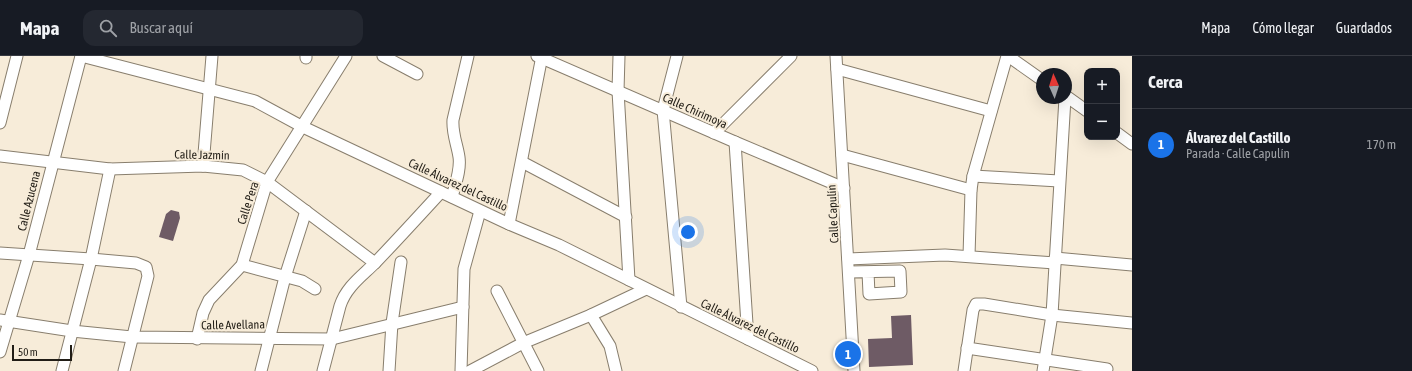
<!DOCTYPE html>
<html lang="es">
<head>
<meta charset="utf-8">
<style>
  :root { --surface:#171b24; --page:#242831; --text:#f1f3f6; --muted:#9ea1a6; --line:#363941; --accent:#1a73e8 }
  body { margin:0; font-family:"Asap Condensed",sans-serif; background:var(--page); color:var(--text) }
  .controls { position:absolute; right:12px; top:12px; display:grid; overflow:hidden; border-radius:8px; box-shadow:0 4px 16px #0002 }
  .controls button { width:36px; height:36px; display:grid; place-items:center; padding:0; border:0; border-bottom:1px solid var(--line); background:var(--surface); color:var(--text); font:20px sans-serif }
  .compass { position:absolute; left:1036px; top:12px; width:36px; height:36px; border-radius:50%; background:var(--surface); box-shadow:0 4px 16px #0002; rotate:357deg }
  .scale { position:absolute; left:12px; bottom:10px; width:60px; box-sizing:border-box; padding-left:4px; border:2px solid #211d16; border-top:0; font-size:11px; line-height:14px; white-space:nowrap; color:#211d16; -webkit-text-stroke:3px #f7ecd9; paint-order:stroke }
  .you { position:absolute; left:688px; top:176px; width:14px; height:14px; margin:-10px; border:3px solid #fff; border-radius:50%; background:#1a73e8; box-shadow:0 0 0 6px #1a73e833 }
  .badge { display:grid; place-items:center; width:26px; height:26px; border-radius:50%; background:var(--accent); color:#fff; font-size:13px; font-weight:700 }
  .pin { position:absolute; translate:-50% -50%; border:2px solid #fff; box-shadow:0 1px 4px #0006 }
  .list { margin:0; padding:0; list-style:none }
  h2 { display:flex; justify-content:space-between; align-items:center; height:52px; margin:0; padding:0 16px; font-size:17px }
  h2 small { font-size:13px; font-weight:400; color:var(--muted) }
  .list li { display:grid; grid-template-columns:26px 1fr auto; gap:12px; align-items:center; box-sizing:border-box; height:72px; padding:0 16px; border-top:1px solid var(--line) }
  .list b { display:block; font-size:15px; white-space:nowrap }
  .list p { margin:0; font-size:13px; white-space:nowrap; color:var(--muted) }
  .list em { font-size:13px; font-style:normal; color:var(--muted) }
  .icon { flex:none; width:22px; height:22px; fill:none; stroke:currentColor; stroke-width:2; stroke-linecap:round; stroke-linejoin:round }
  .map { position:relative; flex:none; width:1132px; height:315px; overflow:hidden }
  header { display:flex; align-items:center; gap:24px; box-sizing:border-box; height:56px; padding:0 20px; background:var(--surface); border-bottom:1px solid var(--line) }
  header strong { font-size:19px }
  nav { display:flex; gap:22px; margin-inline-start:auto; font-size:14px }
  .search { width:280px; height:36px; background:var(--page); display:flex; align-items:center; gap:10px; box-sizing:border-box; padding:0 14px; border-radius:12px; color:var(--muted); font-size:15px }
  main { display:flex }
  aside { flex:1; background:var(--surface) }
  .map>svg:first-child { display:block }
  .building { fill:#6e5b65 }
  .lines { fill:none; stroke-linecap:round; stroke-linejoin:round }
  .minor-casing { stroke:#887e6d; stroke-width:13 }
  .minor { stroke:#fff; stroke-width:11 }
  .labels { text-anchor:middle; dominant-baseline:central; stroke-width:4; stroke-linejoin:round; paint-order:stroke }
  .street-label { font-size:12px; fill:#211d16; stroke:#f7ecd9 }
</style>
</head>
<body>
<header>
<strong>Mapa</strong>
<div class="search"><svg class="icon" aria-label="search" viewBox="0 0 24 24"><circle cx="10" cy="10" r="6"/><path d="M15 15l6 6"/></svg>Buscar aquí</div>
<nav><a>Mapa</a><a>Cómo llegar</a><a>Guardados</a></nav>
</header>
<main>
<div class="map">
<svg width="1132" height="315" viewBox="0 0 1132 315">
  <rect width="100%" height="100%" fill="#f7ecd9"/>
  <g class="building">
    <polygon points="171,154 179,156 180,162 173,185 159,181 166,158"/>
    <polygon points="911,259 913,309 869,311 868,283 892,282 891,260"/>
  </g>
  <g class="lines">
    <g class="minor-casing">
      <g id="minor">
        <polyline points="81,0 255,45 303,71 441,136 509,168 559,189 812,315"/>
        <polyline points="383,0 417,18"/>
        <polyline points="537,0 735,86 844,132"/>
        <polyline points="619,0 618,35 629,224"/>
        <polyline points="677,0 663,54 681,251"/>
        <polyline points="836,0 854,315"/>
        <polyline points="1008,0 1042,24"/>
        <polyline points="306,2 306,0"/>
        <polyline points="837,13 991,55"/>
        <polyline points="1066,40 1087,55"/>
        <polyline points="0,67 17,0"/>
        <polyline points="714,77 791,0"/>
        <polyline points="1117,77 1132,88"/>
        <polyline points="735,86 748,283"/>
        <polyline points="842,99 971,134"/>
        <polyline points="0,100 110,113 203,110 243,114 267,126 375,207"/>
        <polyline points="522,106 626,161"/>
        <polyline points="203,110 212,0"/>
        <polyline points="973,120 1059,125"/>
        <path d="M452,141C455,129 461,114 459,101C457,88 452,77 453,64L468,0"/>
        <polyline points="509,168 542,0"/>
        <polyline points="0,197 91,203 136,207 146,211 148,220 124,315"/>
        <polyline points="969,200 971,134 973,120 1007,0"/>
        <polyline points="1055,202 1132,209"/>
        <polyline points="848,203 945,199 1055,207"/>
        <polyline points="242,209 302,225 315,233"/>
        <polyline points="849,216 900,215 901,236 869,238 868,216"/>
        <polyline points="497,235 538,315"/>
        <polyline points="591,259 610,290 616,315"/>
        <polyline points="0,264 72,275 132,281 332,283 463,251"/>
        <polyline points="197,283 203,257 209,244 242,209 267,126 346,0"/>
        <polyline points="967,292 1107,313"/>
        <polyline points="0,296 29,199 81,0"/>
        <polyline points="62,315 91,203 110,113"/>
        <polyline points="261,315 285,221 306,155"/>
        <path d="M323,315L340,250C346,231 362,220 375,207C397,184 419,160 441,136"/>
        <polyline points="389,315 392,267 401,206"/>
        <polyline points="461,315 464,213 480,155"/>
        <polyline points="470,315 523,287 591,259 646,233"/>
        <polyline points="964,315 973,254 976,248 984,248 1052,259 1132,267"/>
        <polyline points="1043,315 1052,259 1065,42"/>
      </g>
    </g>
    <use href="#minor" class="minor"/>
  </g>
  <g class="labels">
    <g class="street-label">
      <text transform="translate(695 55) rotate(24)">Calle Chirimoya</text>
      <text transform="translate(202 99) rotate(1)">Calle Jazmín</text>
      <text transform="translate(458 129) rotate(25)">Calle Álvarez del Castillo</text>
      <text transform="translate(29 145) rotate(-76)">Calle Azucena</text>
      <text transform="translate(248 147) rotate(-72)">Calle Pera</text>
      <text transform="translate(833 158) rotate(-93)">Calle Capulín</text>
      <text transform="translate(233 269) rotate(-1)">Calle Avellana</text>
      <text transform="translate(750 270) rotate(26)">Calle Álvarez del Castillo</text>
    </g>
  </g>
</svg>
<div class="controls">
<button>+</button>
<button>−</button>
</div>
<svg class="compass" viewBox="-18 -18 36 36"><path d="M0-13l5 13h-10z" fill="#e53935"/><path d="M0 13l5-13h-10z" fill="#9ea1a6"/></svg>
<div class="scale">50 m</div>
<div class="you"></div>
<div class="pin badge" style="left:848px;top:298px">1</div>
</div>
<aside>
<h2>Cerca<small></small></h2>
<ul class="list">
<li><span class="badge">1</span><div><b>Álvarez del Castillo</b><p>Parada · Calle Capulín</p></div><em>170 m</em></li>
</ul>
</aside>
</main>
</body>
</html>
